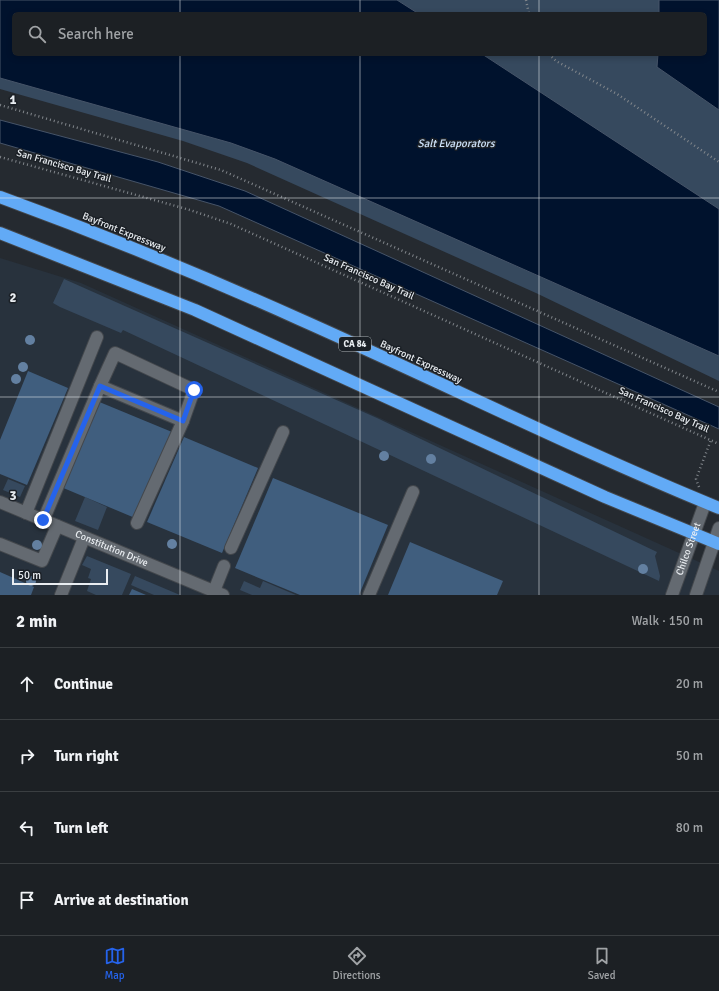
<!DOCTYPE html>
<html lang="en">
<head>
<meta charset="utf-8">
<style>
  :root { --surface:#1c2024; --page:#25282c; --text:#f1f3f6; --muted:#a0a3a6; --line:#3a3e41; --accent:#2563eb }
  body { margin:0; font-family:Signika,sans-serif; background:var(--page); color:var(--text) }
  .scale { position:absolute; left:12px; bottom:10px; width:96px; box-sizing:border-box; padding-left:4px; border:2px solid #e9edf1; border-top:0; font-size:11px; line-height:14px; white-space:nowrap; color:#e9edf1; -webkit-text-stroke:3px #1b2026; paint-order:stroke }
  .stop { position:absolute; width:12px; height:12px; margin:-9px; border:3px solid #2563eb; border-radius:50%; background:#fff }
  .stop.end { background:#2563eb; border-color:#fff; box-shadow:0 1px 4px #0008 }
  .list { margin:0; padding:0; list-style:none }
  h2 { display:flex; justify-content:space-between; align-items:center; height:52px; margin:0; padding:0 16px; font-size:17px }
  h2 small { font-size:13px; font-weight:400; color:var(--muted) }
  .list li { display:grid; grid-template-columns:26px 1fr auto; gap:12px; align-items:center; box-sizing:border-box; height:72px; padding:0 16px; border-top:1px solid var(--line) }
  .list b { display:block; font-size:15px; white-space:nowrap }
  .list em { font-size:13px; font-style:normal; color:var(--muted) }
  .icon { flex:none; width:22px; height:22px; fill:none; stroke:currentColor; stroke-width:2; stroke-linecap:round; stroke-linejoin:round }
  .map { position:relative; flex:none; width:719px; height:595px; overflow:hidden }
  .search { position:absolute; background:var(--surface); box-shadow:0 2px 6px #0003; left:12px; right:12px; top:12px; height:44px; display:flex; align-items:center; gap:10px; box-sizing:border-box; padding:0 14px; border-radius:6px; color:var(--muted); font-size:15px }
  .sheet { height:340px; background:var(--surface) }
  nav { display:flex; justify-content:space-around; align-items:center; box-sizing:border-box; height:56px; border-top:1px solid var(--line); background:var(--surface); font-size:11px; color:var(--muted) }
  nav a { display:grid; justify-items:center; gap:2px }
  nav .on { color:var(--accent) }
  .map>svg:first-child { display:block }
  .built { fill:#28323d }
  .green { fill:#36495e; fill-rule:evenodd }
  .water { fill:#00122d; stroke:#465468 }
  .building { fill:#405e7e }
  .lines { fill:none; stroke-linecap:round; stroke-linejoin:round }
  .minor-casing { stroke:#43474c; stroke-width:14 }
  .highway-casing { stroke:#43474c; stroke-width:14 }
  .path { stroke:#82878c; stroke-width:2.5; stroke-dasharray:1 3; stroke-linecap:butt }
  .minor { stroke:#646a71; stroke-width:12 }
  .highway { stroke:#62aaf6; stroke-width:12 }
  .tree { fill:#6380a1 }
  .route { stroke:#2563eb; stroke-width:5 }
  .grid { fill:none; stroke:#e9edf1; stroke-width:1; stroke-opacity:0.55 }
  .labels { text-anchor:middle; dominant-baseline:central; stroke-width:3; stroke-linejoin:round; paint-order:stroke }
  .shield { fill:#1b2026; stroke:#abb0b4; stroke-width:1 }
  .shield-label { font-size:9px; font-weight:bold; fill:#e9edf1 }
  .street-label { font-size:10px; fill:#e9edf1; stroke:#1b2026 }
  .water-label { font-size:11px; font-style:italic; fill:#d0e4fb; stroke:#1b2026 }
  .grid-label { font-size:13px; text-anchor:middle; font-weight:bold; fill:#e9edf1; stroke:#1b2026; stroke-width:3; stroke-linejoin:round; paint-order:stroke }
</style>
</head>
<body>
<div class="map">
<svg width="719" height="595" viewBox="0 0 719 595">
  <rect width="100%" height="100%" fill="#252a30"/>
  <polygon class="built" points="0,258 81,283 719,571 719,595 0,595"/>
  <g class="green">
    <path d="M0,0H719V381L536,293L247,163L183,141L0,89ZM14,14H705V54H14Z"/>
    <polygon points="64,279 377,418 657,552 655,556 660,576 659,581 123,330 121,333 60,307 53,303"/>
    <polygon points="8,479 25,486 20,497 3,490"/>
    <polygon points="85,497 107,507 98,530 75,521"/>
    <polygon points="87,556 131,574 122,595 96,595 87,591 91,579 88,578 91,569 82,565"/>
    <polygon points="135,576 180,595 154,595 131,585"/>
    <polygon points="244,581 260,588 263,581 296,595 252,595 240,590"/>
  </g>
  <g class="water">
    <polygon points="0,0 397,0 419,14 14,14 14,54 482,54 719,209 719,356 275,159 231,143 0,78"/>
    <polygon points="659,0 719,0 719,110 657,67 658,54 705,54 705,14 659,14"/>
    <polygon points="0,120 158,162 245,191 719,407 719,429 219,206 0,143"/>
  </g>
  <g class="building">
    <polygon points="28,371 68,388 27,485 0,474 0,440"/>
    <polygon points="97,401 172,432 135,518 61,487"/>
    <polygon points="184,437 258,468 222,553 147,522"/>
    <polygon points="273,478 388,525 359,595 300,595 235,568"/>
    <polygon points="410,542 503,581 497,595 388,595"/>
    <polygon points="0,572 34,587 31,595 0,595"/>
    <polygon points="132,589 146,595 129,595"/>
  </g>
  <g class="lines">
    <g class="minor-casing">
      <g id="minor">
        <polyline points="100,386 115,353 194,390 183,421"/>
        <path id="s1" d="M0,502L223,595"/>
        <polyline points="26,513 97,337"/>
        <polyline points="43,521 100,386 183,421 137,523"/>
        <polyline points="0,544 42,561 57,526"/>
        <polyline points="231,548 283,432"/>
        <polyline points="214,591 224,566"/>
        <polyline points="61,595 84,538"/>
        <polyline points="369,595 413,492"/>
        <path id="s2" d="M672,595L705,503"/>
        <polyline points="696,595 719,528"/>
      </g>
    </g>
    <g class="highway-casing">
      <g id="highway">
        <path d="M0,197C101,234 201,275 299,319C439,381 577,450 719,508"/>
        <polyline points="0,233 195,310 605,497 719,544"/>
      </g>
    </g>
    <g class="path">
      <polyline points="526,0 529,14"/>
      <polyline points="549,54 556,61 617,94 719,162"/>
      <polyline points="0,105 221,170 719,392"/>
      <polyline points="0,157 190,210 231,224 719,444"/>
      <polyline points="699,487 696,479 711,440"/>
    </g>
    <use href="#minor" class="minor"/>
    <use href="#highway" class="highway"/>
  </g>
  <g class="tree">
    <circle cx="30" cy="340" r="5"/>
    <circle cx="23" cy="367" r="5"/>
    <circle cx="16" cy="379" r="5"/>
    <circle cx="384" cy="456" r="5"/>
    <circle cx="431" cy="459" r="5"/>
    <circle cx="172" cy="544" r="5"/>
    <circle cx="37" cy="545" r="5"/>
    <circle cx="643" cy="569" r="5"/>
    <circle cx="31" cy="581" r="5"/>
  </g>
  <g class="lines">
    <polyline class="route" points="43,520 100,386 183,421 194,390"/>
  </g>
  <path class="grid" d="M180,0V14M360,0V14M539,0V14M180,54V595M360,54V595M539,54V595M0,198H719M0,397H719"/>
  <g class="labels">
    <rect class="shield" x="339" y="337" width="32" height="14" rx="3"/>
    <g class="shield-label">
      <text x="355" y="344">CA 84</text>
    </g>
    <g class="street-label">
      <text transform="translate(64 166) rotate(16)">San Francisco Bay Trail</text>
      <text transform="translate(124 232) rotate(22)">Bayfront Expressway</text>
      <text transform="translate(369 277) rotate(24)">San Francisco Bay Trail</text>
      <text transform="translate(421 362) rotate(25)">Bayfront Expressway</text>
      <text transform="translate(664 410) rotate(24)">San Francisco Bay Trail</text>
      <text stroke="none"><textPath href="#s1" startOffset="121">Constitution Drive</textPath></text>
      <text stroke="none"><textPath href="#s2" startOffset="49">Chilco Street</textPath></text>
    </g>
    <g class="water-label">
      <text x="456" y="143">Salt Evaporators</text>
    </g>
  </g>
  <g class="grid-label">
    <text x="13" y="104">1</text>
    <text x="13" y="302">2</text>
    <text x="13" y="500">3</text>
  </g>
</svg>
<div class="scale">50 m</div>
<div class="stop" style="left:194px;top:390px"></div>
<div class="stop end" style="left:43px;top:520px"></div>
<div class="search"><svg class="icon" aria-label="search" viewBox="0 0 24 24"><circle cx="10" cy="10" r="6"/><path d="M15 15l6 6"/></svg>Search here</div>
</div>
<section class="sheet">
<h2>2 min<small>Walk · 150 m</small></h2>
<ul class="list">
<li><svg class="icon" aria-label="ahead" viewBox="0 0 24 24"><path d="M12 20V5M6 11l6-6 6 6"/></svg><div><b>Continue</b></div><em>20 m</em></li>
<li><svg class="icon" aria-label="right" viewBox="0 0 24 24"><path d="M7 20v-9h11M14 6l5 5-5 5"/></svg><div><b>Turn right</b></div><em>50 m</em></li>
<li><svg class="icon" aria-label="left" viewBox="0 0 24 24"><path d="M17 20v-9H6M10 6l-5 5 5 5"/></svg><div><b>Turn left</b></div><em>80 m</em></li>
<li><svg class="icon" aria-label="arrive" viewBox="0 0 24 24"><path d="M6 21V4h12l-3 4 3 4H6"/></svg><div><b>Arrive at destination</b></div></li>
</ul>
</section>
<nav>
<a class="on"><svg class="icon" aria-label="map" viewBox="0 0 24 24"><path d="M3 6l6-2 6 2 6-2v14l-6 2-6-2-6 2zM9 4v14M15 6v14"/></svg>Map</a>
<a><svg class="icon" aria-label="directions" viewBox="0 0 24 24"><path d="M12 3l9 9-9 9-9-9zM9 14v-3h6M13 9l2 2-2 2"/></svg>Directions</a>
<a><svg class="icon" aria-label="saved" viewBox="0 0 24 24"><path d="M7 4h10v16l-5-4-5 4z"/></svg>Saved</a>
</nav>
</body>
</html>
